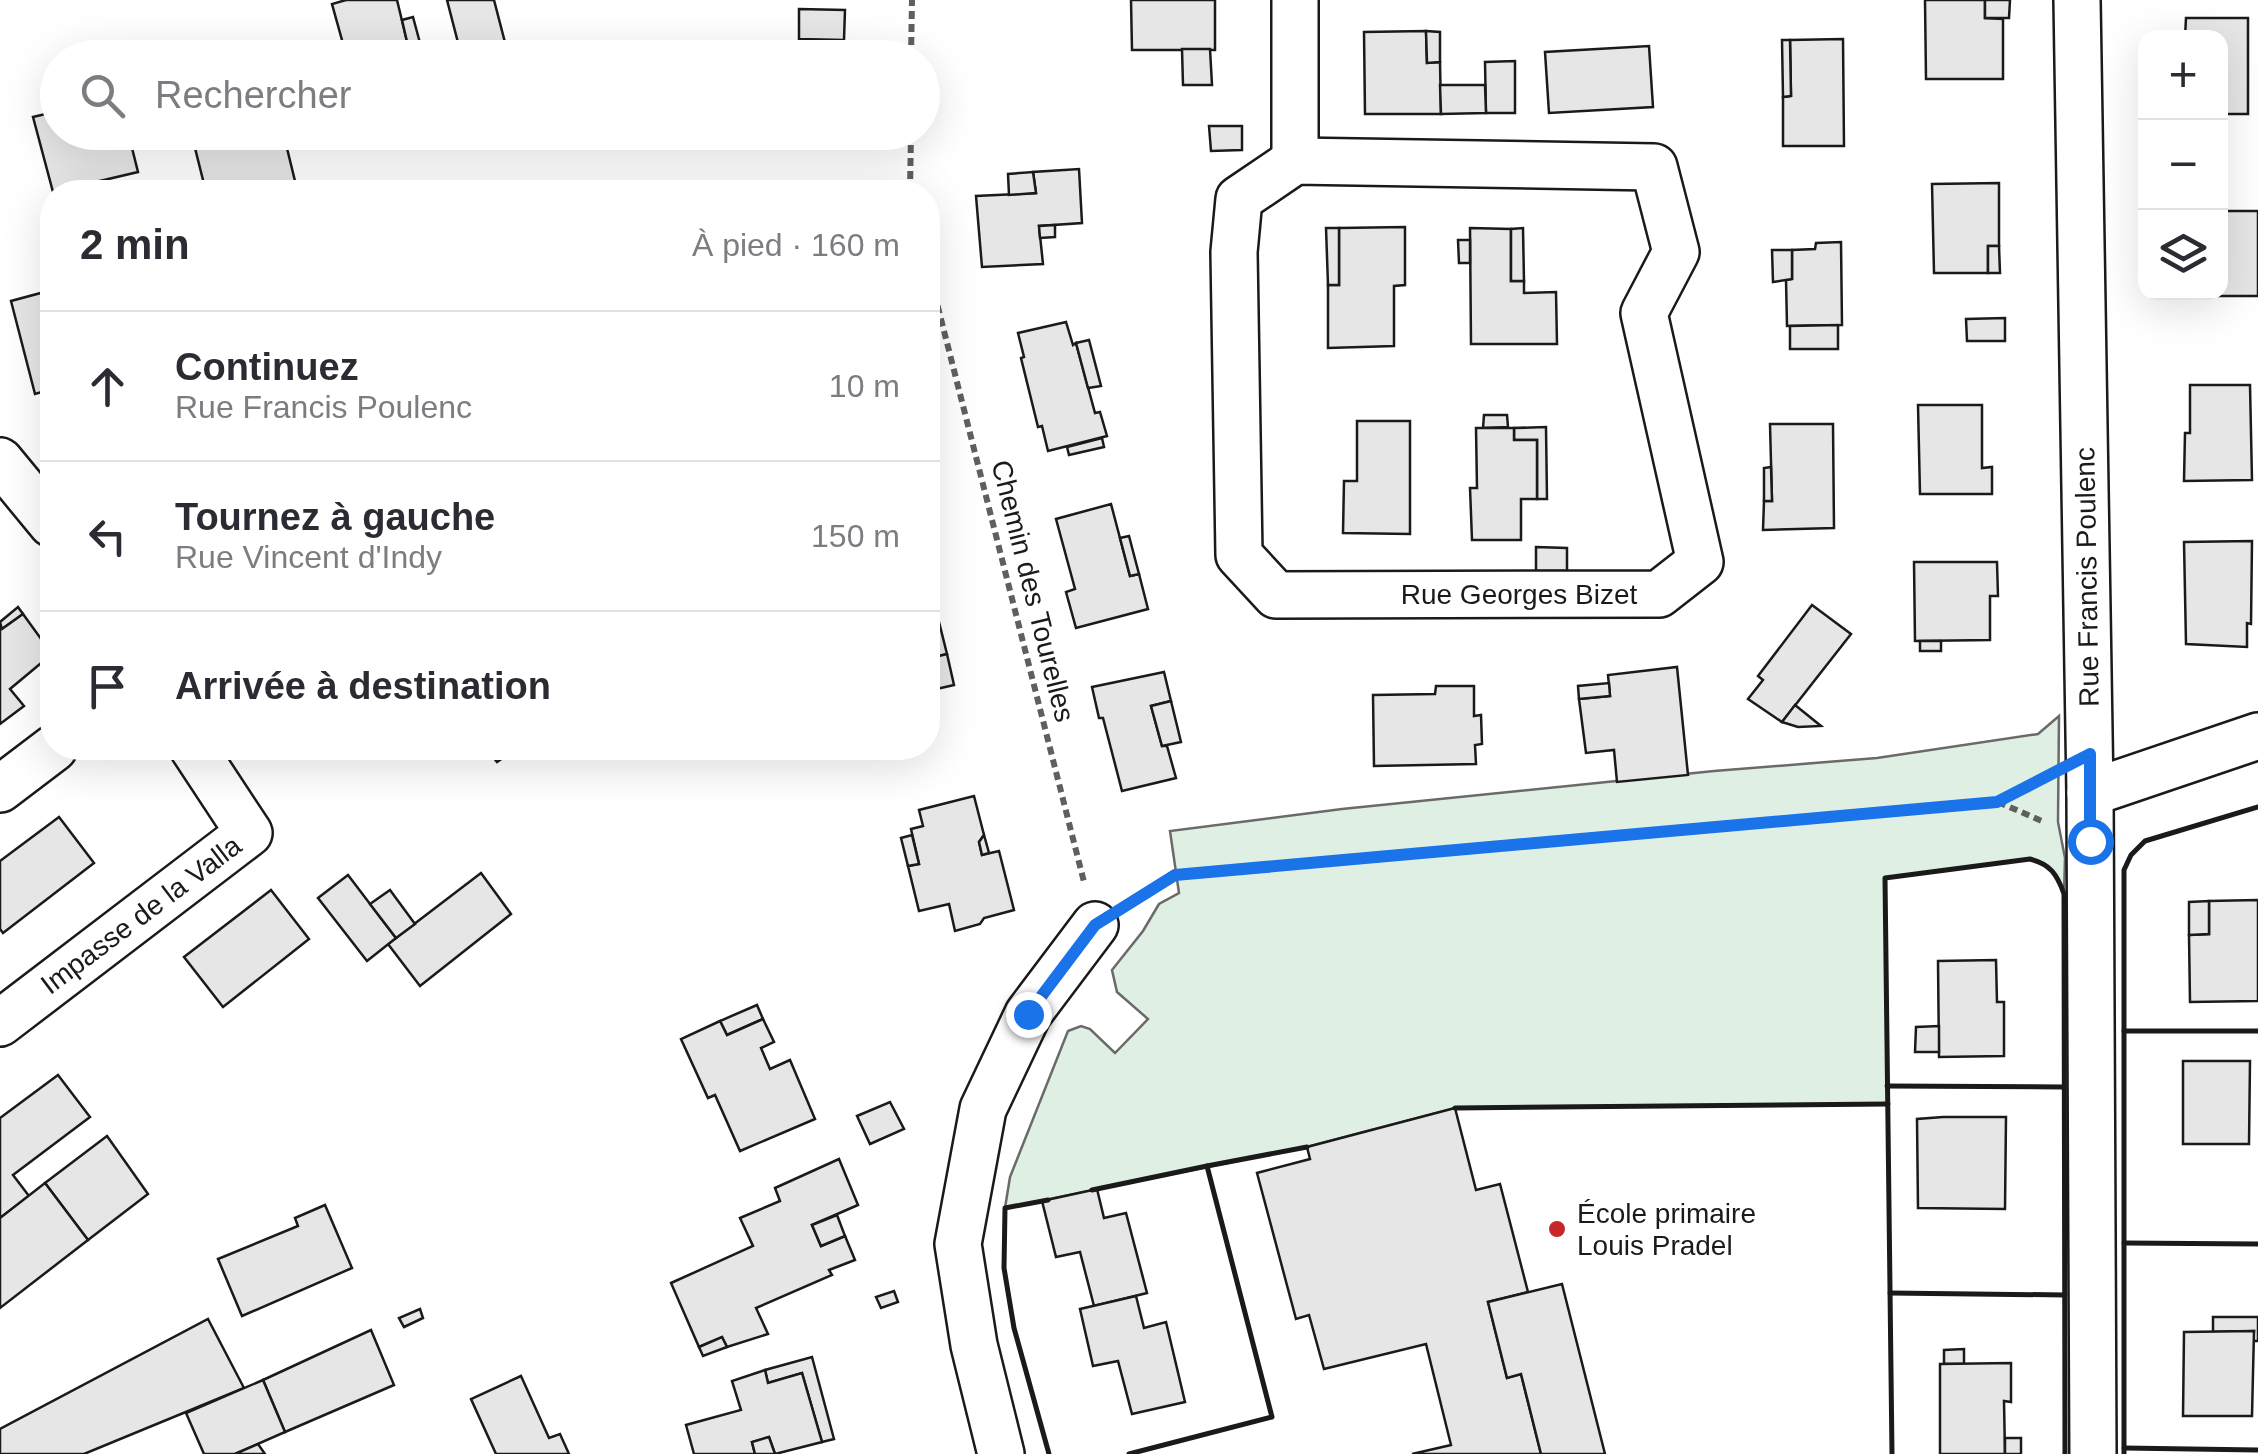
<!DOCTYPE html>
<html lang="fr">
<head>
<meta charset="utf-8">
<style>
  :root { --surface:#fff; --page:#f7f7f7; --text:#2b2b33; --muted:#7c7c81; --line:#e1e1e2 }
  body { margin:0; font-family:Helvetica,sans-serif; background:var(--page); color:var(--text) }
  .controls { position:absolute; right:30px; top:30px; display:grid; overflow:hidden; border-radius:20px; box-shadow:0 10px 40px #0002 }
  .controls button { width:90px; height:90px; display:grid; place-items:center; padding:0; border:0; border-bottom:2px solid var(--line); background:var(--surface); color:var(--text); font:50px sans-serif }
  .stop { position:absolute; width:30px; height:30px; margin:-22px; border:8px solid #1a73e8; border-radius:50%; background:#fff }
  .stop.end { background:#1a73e8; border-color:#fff; box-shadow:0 2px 10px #0008 }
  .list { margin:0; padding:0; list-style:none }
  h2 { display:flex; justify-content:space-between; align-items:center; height:130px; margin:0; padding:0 40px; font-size:42px }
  h2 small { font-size:32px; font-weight:400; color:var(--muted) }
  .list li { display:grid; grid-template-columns:65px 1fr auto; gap:30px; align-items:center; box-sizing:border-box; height:150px; padding:0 40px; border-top:2px solid var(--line) }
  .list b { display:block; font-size:38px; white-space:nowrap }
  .list p { margin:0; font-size:32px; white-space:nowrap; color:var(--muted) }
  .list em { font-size:32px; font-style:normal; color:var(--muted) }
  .icon { flex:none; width:55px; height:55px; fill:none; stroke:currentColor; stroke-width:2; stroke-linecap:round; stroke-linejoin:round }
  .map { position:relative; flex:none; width:2258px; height:1454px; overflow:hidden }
  .search { position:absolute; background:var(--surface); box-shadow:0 10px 40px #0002; left:40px; top:40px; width:900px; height:110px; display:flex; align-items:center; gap:25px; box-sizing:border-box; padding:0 35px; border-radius:55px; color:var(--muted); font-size:38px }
  .panel { position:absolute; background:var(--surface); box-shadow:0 10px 40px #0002; left:40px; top:180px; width:900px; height:580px; border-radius:40px }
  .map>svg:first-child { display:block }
  .green { fill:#e0efe3; stroke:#6a6a6a; stroke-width:2.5 }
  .building { fill:#e6e6e6; stroke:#1a1a1a; stroke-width:2.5 }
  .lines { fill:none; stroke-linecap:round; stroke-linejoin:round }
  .minor-casing { stroke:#1a1a1a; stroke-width:50 }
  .path { stroke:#5f5f5f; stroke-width:6; stroke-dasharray:8 5; stroke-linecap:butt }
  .minor { stroke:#fff; stroke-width:45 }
  .wall { stroke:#1a1a1a; stroke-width:5 }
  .route { stroke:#1a73e8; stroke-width:12 }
  .poi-dot { fill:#c62828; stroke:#fff; stroke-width:4 }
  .labels { text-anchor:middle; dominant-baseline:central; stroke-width:8; stroke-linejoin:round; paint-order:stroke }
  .street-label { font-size:28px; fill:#1a1a1a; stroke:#fff }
  .poi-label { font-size:28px; fill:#1a1a1a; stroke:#fff; text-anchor:start }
</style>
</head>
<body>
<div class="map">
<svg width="2258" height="1454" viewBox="0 0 2258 1454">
  <rect width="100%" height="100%" fill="#fff"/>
  <path class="green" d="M2059,716L2058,822L2065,858L2064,894C2057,874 2050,865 2030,859L1885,878L1888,1104L1455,1108L1307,1147L1005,1208L1010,1177L1068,1031L1081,1026L1090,1029L1115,1053L1148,1019L1117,992L1112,970L1143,931L1159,904L1179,893L1170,831L1342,809L1714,771L1877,758L2038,734Z"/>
  <g class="building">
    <polygon points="346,0 397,0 411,58 347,58 332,4"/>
    <polygon points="447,0 494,0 509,58 462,58"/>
    <polygon points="1131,0 1215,0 1215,50 1132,50"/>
    <polygon points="1925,0 1985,0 1985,18 2003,19 2003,79 1926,79"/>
    <polygon points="1985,0 2010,0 2009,18 1985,18"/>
    <polygon points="799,9 845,10 844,40 799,39"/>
    <polygon points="413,17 420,43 408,46 402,20"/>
    <polygon points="2186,18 2248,18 2248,114 2220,114 2220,38 2185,38"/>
    <polygon points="1426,31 1427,63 1440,62 1441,114 1365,114 1364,32"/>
    <polygon points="1426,31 1440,32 1440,62 1427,63"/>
    <polygon points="1843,39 1844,146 1783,146 1783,97 1791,96 1790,40"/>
    <polygon points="1782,40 1790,40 1791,96 1783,97"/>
    <polygon points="1649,46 1653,107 1549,113 1545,52"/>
    <polygon points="1182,49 1210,49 1212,85 1183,85"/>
    <polygon points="1515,61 1515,113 1486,113 1485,62"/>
    <polygon points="1440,85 1485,85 1486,113 1441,114"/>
    <polygon points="58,111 58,132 128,132 138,172 53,192 33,117"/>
    <polygon points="1209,126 1242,126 1242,150 1211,151"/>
    <polygon points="191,132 283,132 295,181 246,192 206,192"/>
    <polygon points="1079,169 1082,223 1039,226 1043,264 982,267 976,196 1036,193 1033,172"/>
    <polygon points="1033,172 1036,193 1009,195 1008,174"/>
    <polygon points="1999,183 1999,246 1988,246 1988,273 1934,273 1932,184"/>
    <polygon points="2220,211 2258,211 2258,296 2199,296 2199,292 2220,292"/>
    <polygon points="1055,225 1055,237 1040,238 1039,226"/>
    <polygon points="1405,227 1405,285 1394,286 1394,346 1328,348 1328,285 1339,285 1339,228"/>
    <polygon points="1326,228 1339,228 1339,285 1328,285"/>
    <polygon points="1470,228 1511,229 1511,281 1524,281 1524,293 1556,292 1557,344 1471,344"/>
    <polygon points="1523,228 1524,281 1511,281 1511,229"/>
    <polygon points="1458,240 1470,240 1470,263 1459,263"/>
    <polygon points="1841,242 1842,325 1787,326 1786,280 1792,279 1792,250 1815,249 1816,243"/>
    <polygon points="1988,246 1999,246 2000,273 1988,273"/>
    <polygon points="1772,250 1792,250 1792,279 1773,282"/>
    <polygon points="52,290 52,389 35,394 11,301"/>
    <polygon points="2005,318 2005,341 1967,341 1966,319"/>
    <polygon points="1066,322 1073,345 1076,343 1095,413 1100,412 1107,436 1048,451 1042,426 1038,427 1021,358 1024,357 1018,333"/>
    <polygon points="1838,325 1838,349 1790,349 1790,326"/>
    <polygon points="1089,340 1101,386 1088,388 1076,343"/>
    <polygon points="2190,385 2250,385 2252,480 2184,481 2185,433 2190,433"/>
    <polygon points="1918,405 1982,405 1982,468 1992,467 1992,494 1920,494"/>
    <polygon points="1484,415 1507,415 1508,427 1483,428"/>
    <polygon points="1357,421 1410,421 1410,534 1343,533 1344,481 1357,481"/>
    <polygon points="1770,424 1833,424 1834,528 1763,530 1764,501 1772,501"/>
    <polygon points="1546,427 1547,499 1537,499 1537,440 1514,440 1514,428"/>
    <polygon points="1476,428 1514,428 1514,440 1537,440 1537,499 1521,499 1521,540 1472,540 1470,488 1477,488"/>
    <polygon points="1102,438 1104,447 1069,455 1067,447"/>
    <polygon points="1771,467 1772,501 1764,501 1764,468"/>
    <polygon points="1111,504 1130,576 1139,574 1148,609 1076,628 1066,592 1075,589 1056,519"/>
    <polygon points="1129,536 1139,574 1130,576 1120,538"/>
    <polygon points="2252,541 2251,624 2247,623 2247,647 2186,644 2184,542"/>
    <polygon points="1536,547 1567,548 1567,571 1536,571"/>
    <polygon points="1914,562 1997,562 1998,596 1990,596 1990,640 1915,641"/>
    <polygon points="1812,605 1851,634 1782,722 1748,699 1763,680 1758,676"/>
    <polygon points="18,607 23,614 2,629 0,622"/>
    <polygon points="23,614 52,654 10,689 24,706 0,724 0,626 2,629"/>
    <polygon points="938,618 947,654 939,656 932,631 928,632 928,620"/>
    <polygon points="932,631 939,656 947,654 954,685 928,691 928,632"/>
    <rect x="1920" y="641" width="21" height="10"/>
    <polygon points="1677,667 1688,775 1617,782 1614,750 1586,753 1579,699 1610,696 1608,675"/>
    <polygon points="1164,672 1171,701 1151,706 1162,746 1167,746 1176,778 1122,791 1103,718 1099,718 1092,687"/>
    <polygon points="1609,683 1610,696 1579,699 1578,686"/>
    <polygon points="1436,686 1474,686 1474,716 1481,715 1482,744 1475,745 1476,764 1374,766 1373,695 1435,694"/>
    <polygon points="1171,701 1181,742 1162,746 1151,706"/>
    <polygon points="1795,705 1821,726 1798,727 1782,722"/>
    <polygon points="486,748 517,748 497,762"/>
    <polygon points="974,796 984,835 979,842 982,855 999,851 1014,910 984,918 980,924 955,931 949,904 919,911 908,866 919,864 911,829 923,826 919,810"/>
    <polygon points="59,817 94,863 3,933 0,929 0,861"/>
    <polygon points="912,835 919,864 908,866 901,838"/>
    <polygon points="984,835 989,853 982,855 979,842"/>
    <polygon points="481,873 511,914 420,986 388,944"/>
    <polygon points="348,875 396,938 367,961 318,898"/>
    <polygon points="271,890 309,939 223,1007 184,957"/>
    <polygon points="390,890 415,924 396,938 370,904"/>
    <polygon points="2258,900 2258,1001 2190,1002 2189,935 2209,934 2209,901"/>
    <polygon points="2209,901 2209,934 2189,935 2189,902"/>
    <polygon points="1996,960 1997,1002 2004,1002 2004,1056 1939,1057 1938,961"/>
    <polygon points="757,1005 763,1019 727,1035 720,1021"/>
    <polygon points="763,1019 774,1042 761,1048 770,1069 790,1060 815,1119 740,1151 715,1095 708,1098 681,1039 720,1021 727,1035"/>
    <polygon points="1939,1026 1939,1052 1915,1052 1916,1027"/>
    <polygon points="2183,1061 2250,1061 2249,1144 2183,1144"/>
    <polygon points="58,1075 90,1117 13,1175 29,1196 0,1218 0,1118"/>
    <polygon points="890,1102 904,1129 870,1144 857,1116"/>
    <polygon points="1455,1108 1476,1190 1500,1184 1528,1292 1488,1302 1507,1378 1521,1374 1541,1454 1412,1454 1451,1445 1426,1344 1324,1369 1309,1315 1296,1319 1257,1173 1310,1159 1307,1147"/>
    <polygon points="1943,1117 2006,1117 2005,1209 1918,1208 1917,1119"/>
    <polygon points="107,1136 148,1194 88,1240 45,1183"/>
    <polygon points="839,1159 858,1205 812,1225 821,1246 845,1236 855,1260 829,1270 832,1275 756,1308 768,1334 727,1347 722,1337 699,1347 671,1283 753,1246 740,1218 780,1201 775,1188"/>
    <polygon points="45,1183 88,1240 0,1308 0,1218"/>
    <polygon points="1097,1189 1104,1218 1126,1213 1147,1293 1094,1306 1080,1252 1056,1257 1042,1201"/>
    <polygon points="325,1205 352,1268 242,1316 218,1259 298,1226 295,1218"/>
    <polygon points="837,1215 845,1236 821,1246 812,1225"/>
    <polygon points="1562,1284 1605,1454 1541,1454 1521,1374 1507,1378 1488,1302"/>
    <polygon points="894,1291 898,1302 881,1308 876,1297"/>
    <polygon points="1136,1296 1144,1328 1166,1322 1185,1402 1132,1414 1118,1361 1093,1366 1080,1309"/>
    <polygon points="420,1309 423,1318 404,1327 399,1318"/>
    <polygon points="2213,1317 2258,1317 2258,1341 2253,1341 2254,1331 2213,1332"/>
    <polygon points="208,1319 244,1388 84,1454 0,1454 0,1429"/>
    <polygon points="371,1330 394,1385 285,1432 263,1380"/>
    <polygon points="2254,1331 2252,1416 2183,1416 2184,1332"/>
    <polygon points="722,1337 727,1347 703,1356 699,1347"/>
    <polygon points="1964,1349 1964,1364 1944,1364 1944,1350"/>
    <polygon points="812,1357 834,1439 822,1442 802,1373 768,1383 765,1370"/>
    <polygon points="2011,1363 2011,1402 2004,1401 2005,1454 1940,1454 1940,1364"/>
    <polygon points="765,1370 768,1383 802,1373 822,1442 775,1454 769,1437 752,1442 755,1454 694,1454 686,1425 741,1410 732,1381"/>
    <polygon points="521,1376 549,1438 560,1434 569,1454 496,1454 471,1399"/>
    <polygon points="263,1380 285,1432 235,1454 204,1454 186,1413"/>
    <polygon points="769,1437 775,1454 755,1454 752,1442"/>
    <rect x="2005" y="1438" width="16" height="16"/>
    <polygon points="258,1444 265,1454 235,1454"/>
  </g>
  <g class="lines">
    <g class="minor-casing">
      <g id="minor">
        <polyline points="1295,0 1295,161"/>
        <polyline points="2077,0 2090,793 2093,1454"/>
        <polygon points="1295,161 1654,167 1676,252 1644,313 1700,562 1659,594 1276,595 1239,555 1234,252 1239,199"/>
        <polyline points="0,461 52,524"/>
        <polyline points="0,789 54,748"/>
        <polyline points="2090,793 2258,736"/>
        <polyline points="0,1023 249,833 193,748"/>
        <polyline points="1001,1454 974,1345 958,1244 983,1109 1028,1014 1095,925"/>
      </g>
    </g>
    <g class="path">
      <polyline points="911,58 912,0"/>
      <polyline points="910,192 911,132"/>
      <polyline points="928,268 1084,882"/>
      <polyline points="1998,802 2042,821"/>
      <polyline points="1132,902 1175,875 1997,802 2042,778"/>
    </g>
    <use href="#minor" class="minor"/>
    <g class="wall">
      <polyline points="2124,1031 2258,1031"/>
      <polyline points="1887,1086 2064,1087"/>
      <polyline points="1455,1108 1888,1104"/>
      <polyline points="1207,1166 1307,1147"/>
      <polyline points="1092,1190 1207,1166 1272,1417 1129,1454"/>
      <polyline points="1048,1200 1005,1208 1004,1268 1014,1328 1049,1454"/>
      <polyline points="2124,1243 2258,1244"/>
      <polyline points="1890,1293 2065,1295"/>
      <polyline points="2124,1448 2258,1450"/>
      <path d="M1892,1454L1885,878L2030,859C2050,864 2057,874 2064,894L2065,1454"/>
      <polyline points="2124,1454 2124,870 2131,855 2145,841 2258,807"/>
    </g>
  </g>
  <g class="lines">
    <polyline class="route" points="1028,1014 1095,925 1175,875 1997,802 2090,754 2090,841"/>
  </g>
  <circle class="poi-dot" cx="1557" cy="1229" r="10"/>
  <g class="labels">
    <g class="street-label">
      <text transform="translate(2087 577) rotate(-91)">Rue Francis Poulenc</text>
      <text transform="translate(1033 591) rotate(76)">Chemin des Tourelles</text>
      <text x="1519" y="594">Rue Georges Bizet</text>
      <text transform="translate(141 915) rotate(-37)">Impasse de la Valla</text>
    </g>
    <g class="poi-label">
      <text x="1577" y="1213">École primaire<tspan x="1577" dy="32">Louis Pradel</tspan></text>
    </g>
  </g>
</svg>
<div class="controls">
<button>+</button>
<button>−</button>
<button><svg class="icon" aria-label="layers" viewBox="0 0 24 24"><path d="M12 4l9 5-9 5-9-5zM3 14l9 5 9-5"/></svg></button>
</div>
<div class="stop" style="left:2090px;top:841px"></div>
<div class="stop end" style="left:1028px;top:1014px"></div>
<div class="search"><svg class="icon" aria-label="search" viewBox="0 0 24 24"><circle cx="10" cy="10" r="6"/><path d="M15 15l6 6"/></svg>Rechercher</div>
<section class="panel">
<h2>2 min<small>À pied · 160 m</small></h2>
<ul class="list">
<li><svg class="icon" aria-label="ahead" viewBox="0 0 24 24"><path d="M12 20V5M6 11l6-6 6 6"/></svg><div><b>Continuez</b><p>Rue Francis Poulenc</p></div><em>10 m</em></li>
<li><svg class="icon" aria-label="left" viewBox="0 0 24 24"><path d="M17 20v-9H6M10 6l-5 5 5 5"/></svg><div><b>Tournez à gauche</b><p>Rue Vincent d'Indy</p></div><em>150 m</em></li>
<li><svg class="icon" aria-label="arrive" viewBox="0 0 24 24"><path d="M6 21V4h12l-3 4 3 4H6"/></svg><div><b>Arrivée à destination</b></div></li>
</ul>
</section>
</div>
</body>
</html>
